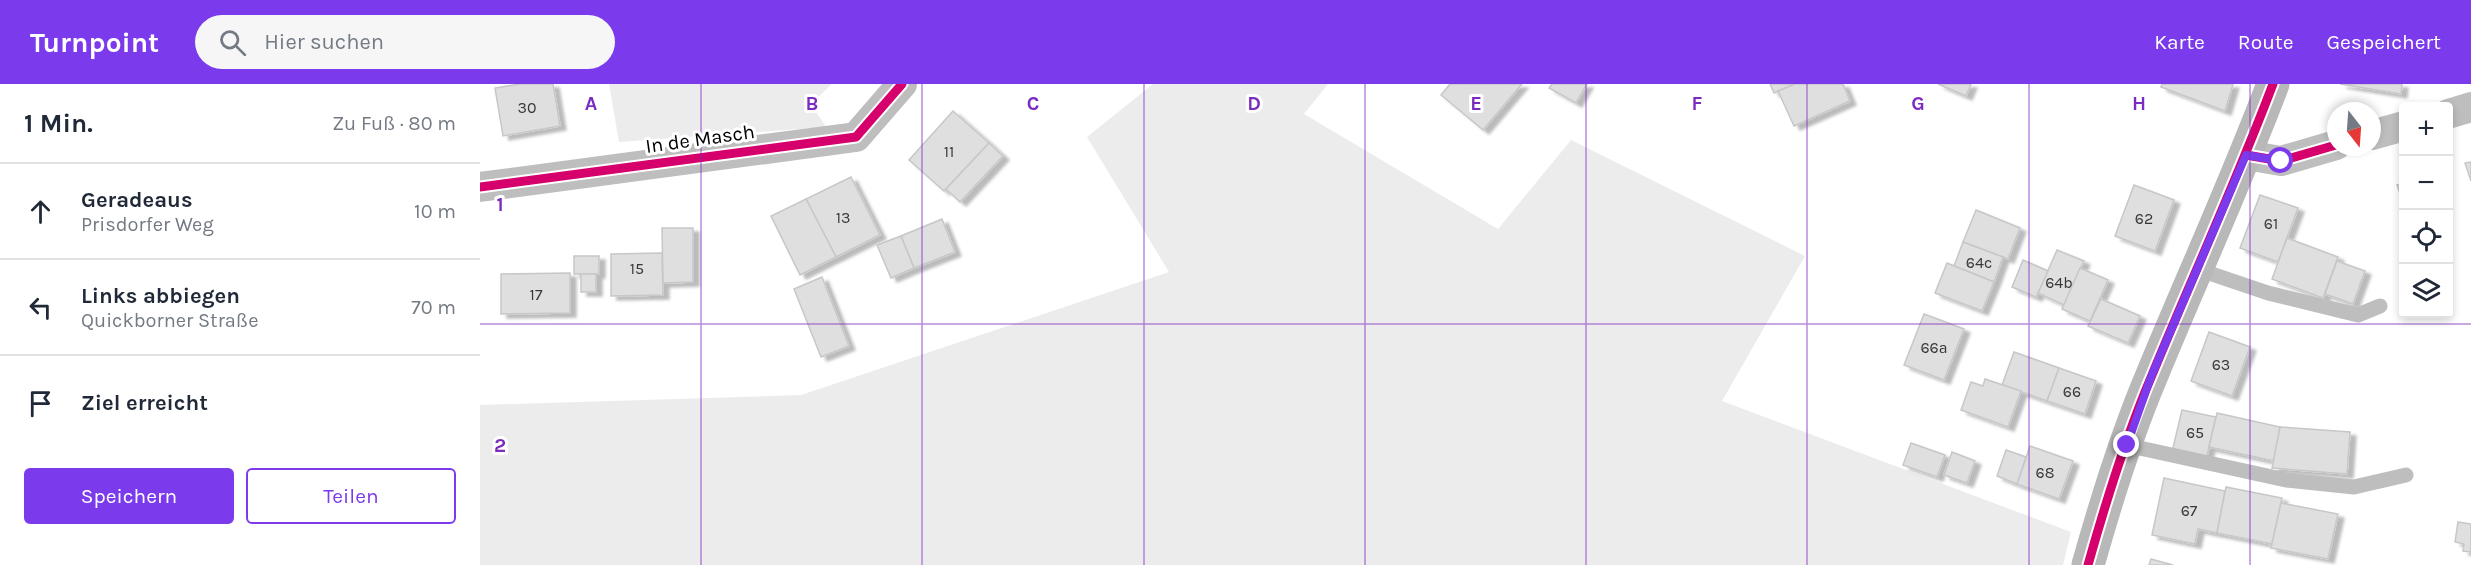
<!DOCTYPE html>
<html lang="de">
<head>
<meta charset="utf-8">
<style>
  :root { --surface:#fff; --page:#f6f6f7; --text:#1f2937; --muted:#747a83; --line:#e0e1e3; --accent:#7c3aed }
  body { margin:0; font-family:Karla,sans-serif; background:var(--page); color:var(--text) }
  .controls { position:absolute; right:18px; top:18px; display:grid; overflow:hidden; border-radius:6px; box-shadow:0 3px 9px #0003 }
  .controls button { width:54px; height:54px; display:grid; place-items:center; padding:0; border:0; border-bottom:2px solid var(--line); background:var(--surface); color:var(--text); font:30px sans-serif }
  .compass { position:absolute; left:1847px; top:18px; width:54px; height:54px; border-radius:50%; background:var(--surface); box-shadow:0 3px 9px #0003; rotate:163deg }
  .stop { position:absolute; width:18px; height:18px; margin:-14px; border:4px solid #7c3aed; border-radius:50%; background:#fff }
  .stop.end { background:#7c3aed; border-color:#fff; box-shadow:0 2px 6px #0008 }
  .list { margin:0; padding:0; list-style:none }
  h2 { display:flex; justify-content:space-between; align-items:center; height:78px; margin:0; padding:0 24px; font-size:26px }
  h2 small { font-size:20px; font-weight:400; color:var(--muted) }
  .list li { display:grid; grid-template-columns:39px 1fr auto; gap:18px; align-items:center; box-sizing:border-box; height:96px; padding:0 24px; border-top:2px solid var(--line) }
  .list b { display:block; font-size:22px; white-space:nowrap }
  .list p { margin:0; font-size:20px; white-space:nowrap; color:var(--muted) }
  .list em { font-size:20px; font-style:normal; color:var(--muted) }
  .actions { display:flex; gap:12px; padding:18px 24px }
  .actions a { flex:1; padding:14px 0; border:2px solid var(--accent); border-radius:6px; text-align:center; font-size:21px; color:var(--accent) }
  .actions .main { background:var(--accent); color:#fff }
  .icon { flex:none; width:33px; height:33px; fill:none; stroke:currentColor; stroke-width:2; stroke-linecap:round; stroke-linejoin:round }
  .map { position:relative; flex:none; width:1991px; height:481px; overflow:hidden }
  header { display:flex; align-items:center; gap:36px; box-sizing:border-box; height:84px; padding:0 30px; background:var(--accent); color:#fff }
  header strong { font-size:28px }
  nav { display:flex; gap:33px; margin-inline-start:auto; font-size:21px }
  .search { width:420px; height:54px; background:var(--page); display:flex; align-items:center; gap:15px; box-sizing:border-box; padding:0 21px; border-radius:33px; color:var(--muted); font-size:22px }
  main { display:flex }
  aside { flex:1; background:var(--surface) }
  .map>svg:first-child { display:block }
  .green { fill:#ececec }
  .building { fill:#dfdfdf; stroke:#c7c7c7; stroke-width:1.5; filter:url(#shadow) }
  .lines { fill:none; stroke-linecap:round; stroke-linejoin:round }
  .lane { stroke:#bebebe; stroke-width:15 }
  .street { stroke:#bebebe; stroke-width:30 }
  .secondary { stroke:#b8b8b8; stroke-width:33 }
  .cycleway-casing { stroke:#fff; stroke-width:13 }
  .cycleway { stroke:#d6006c; stroke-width:9 }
  .route { stroke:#7c3aed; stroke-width:8 }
  .grid { fill:none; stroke:#7b2cbf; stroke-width:1.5; stroke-opacity:0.55 }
  .labels { text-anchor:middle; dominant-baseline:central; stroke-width:6; stroke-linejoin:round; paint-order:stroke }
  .number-label { font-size:16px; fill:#383838 }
  .street-label { font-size:20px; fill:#000; stroke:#fff }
  .grid-label { font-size:20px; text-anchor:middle; font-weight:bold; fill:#7b2cbf; stroke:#fff; stroke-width:6; stroke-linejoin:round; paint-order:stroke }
</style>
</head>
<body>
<header>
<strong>Turnpoint</strong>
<div class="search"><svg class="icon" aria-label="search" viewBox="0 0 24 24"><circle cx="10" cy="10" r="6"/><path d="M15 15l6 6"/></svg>Hier suchen</div>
<nav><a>Karte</a><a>Route</a><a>Gespeichert</a></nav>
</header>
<main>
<aside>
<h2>1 Min.<small>Zu Fuß · 80 m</small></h2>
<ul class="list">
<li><svg class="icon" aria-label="ahead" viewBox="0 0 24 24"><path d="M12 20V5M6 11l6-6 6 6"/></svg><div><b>Geradeaus</b><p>Prisdorfer Weg</p></div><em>10 m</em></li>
<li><svg class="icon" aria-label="left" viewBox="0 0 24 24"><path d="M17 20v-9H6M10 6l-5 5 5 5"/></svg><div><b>Links abbiegen</b><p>Quickborner Straße</p></div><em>70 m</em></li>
<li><svg class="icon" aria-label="arrive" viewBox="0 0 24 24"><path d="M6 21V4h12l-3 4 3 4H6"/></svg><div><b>Ziel erreicht</b></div></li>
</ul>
<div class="actions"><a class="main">Speichern</a><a>Teilen</a></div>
</aside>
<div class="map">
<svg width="1991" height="481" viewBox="0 0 1991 481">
  <defs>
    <filter id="shadow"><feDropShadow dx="6" dy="4" stdDeviation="1.5" flood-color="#0004"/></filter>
  </defs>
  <rect width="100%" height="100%" fill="#fff"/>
  <g class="green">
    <polygon points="129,0 352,0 331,20 346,43 139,58"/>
    <polygon points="673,0 848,0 824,30 1018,145 1091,56 1325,172 1242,317 1591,448 1583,481 0,481 0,321 321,311 689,188 607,53"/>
  </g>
  <g class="building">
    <polygon points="40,0 73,0 80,42 23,52 15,4"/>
    <polygon points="970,0 1042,0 1003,46 961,11"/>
    <polygon points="1072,0 1107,0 1096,19 1069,4"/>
    <polygon points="1290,0 1315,0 1294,9"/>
    <polygon points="1315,0 1363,0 1370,17 1314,42 1298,7"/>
    <polygon points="1458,0 1491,0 1486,12"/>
    <polygon points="1682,0 1753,0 1745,27 1681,3"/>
    <polygon points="1860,0 1922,0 1921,10"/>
    <polygon points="473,27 509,59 464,107 429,76"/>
    <polygon points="509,59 523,72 480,118 466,105"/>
    <polygon points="1991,78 1991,97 1985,79"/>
    <polygon points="371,93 400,151 356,173 326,115"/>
    <polygon points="1924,99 1924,121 1917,101"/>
    <polygon points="1654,101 1694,116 1675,167 1635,152"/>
    <polygon points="1780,111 1818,124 1798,178 1760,164"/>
    <polygon points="326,115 356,173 320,191 291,132"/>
    <polygon points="1496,126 1540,144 1528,175 1483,158"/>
    <polygon points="462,135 475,168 434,184 421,152"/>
    <polygon points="182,144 213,144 213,198 183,199"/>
    <polygon points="421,152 434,184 411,194 397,161"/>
    <polygon points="1807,154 1858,173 1843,214 1792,195"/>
    <polygon points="1483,158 1523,173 1514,198 1474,182"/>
    <polygon points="1577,166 1604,177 1584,221 1558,209"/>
    <polygon points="182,169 183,211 131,212 131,170"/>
    <rect x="94" y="172" width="25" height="18"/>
    <polygon points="1543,176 1568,187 1556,213 1532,203"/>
    <polygon points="1857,177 1885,187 1873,220 1845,210"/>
    <polygon points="1467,179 1514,198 1502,227 1455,209"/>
    <polygon points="1600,184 1628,196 1610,237 1582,225"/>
    <polygon points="90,189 90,229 21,230 21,190"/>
    <rect x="101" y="190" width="15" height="18"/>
    <polygon points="342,193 369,262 341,273 314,205"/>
    <polygon points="1621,215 1660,232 1648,259 1608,242"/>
    <polygon points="1444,230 1484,245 1464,296 1424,281"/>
    <polygon points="1729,248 1770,263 1752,312 1711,297"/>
    <polygon points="1534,268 1579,284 1567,317 1522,301"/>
    <polygon points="1579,284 1616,297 1605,330 1567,317"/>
    <polygon points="1505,295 1541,307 1528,343 1481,326 1491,298 1503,302"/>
    <polygon points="1702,326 1736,333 1726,376 1692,368"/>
    <polygon points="1737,329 1800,343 1794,377 1729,363"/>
    <polygon points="1800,343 1870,348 1867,390 1792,384"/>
    <polygon points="1431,359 1465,371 1457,393 1423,381"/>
    <polygon points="1550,362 1593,377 1579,415 1537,400"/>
    <polygon points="1526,366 1546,373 1537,400 1517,392"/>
    <polygon points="1472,368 1495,377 1487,399 1464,391"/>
    <polygon points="1684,394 1745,407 1737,449 1718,445 1715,460 1672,451"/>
    <polygon points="1746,403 1802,414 1792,460 1737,449"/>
    <polygon points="1801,419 1858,430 1848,475 1791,464"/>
    <polygon points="1978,438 1991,440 1991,468 1983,467 1984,460 1975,458"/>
    <polygon points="1671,475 1693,481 1669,481"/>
  </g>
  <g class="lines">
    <g class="lane">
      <polyline points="1717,185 1788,209 1878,231 1900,222"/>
      <polyline points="1646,361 1806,396 1874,403 1926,391"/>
    </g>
    <g class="street">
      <polyline points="1968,30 1991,23"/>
      <polyline points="1892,51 1924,42"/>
      <polyline points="1766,71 1801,77 1856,61"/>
      <polyline points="0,103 376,53 422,0"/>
    </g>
    <path class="secondary" d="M1608,481C1626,417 1646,352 1672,291C1712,194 1756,98 1793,0"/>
    <g class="cycleway-casing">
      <g id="cycleway">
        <polyline points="1766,71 1801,77 1856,61"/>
        <polyline points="0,103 376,53 422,0"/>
        <path d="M1608,481C1626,417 1646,352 1672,291C1712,194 1756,98 1793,0"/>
      </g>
    </g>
    <use href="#cycleway" class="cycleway"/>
  </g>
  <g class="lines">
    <polyline class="route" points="1647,361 1671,293 1766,71 1801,77"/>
  </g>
  <path class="grid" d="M221,0V481M442,0V481M664,0V481M885,0V481M1106,0V481M1327,0V481M1549,0V481M1770,0V481M0,240H1991"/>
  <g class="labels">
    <g class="number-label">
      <text x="47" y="23">30</text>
      <text x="469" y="67">11</text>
      <text x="363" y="133">13</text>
      <text x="1664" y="134">62</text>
      <text x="1791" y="139">61</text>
      <text x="1499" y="178">64c</text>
      <text x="157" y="184">15</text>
      <text x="1579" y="198">64b</text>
      <text x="56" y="210">17</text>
      <text x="1454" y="263">66a</text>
      <text x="1741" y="280">63</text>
      <text x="1592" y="307">66</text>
      <text x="1715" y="348">65</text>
      <text x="1565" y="388">68</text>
      <text x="1709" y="426">67</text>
    </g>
    <g class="street-label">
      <text transform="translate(220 55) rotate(-8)">In de Masch</text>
    </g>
  </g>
  <g class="grid-label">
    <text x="111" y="26">A</text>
    <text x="332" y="26">B</text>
    <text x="553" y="26">C</text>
    <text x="774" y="26">D</text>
    <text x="996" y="26">E</text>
    <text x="1217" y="26">F</text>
    <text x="1438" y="26">G</text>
    <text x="1659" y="26">H</text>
    <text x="20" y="127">1</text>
    <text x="20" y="368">2</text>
  </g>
</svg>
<div class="controls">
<button>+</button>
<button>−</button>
<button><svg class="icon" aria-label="locate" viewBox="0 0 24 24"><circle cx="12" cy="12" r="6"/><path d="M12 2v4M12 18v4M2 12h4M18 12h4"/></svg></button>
<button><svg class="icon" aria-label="layers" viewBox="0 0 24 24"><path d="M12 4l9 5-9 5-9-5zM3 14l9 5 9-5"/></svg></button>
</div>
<svg class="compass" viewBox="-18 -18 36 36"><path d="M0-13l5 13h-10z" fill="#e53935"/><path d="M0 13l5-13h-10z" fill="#747a83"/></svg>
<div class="stop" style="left:1801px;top:77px"></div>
<div class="stop end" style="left:1647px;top:361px"></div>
</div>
</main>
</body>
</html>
